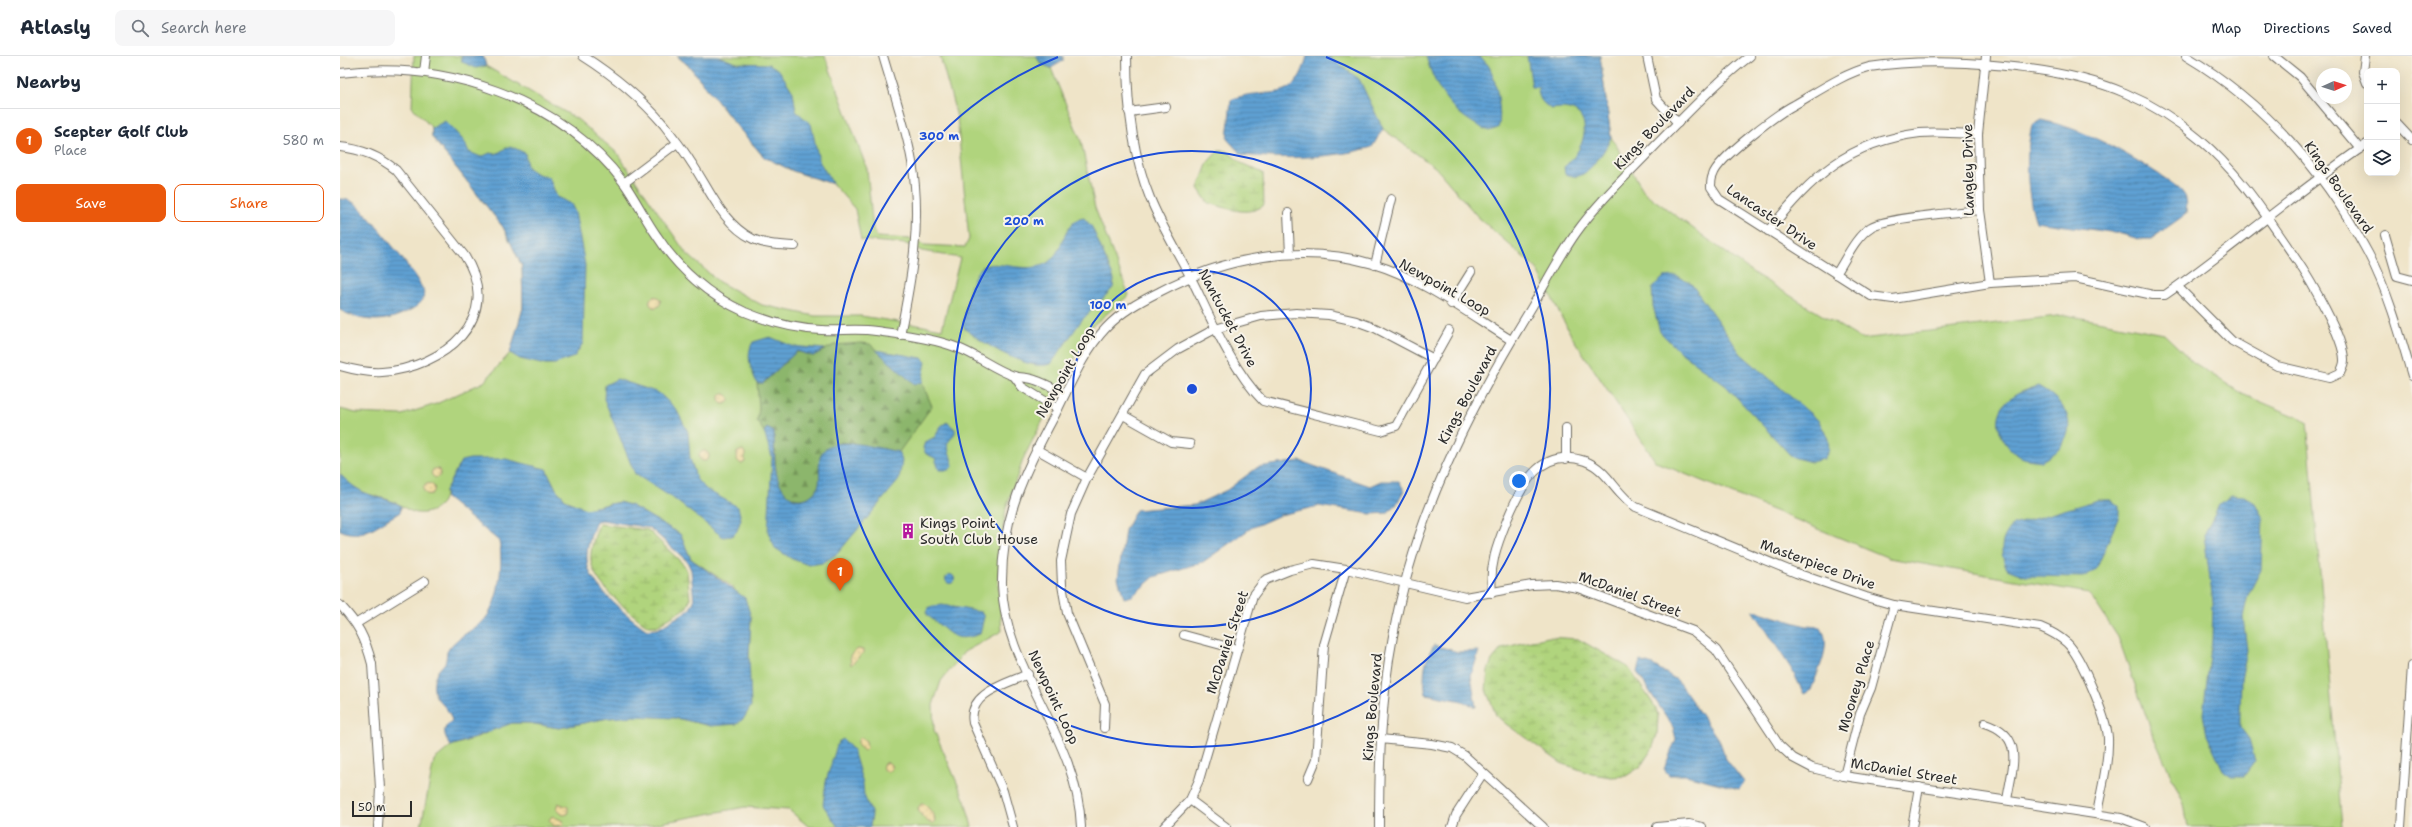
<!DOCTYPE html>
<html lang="en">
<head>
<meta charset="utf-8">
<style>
  :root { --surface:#fff; --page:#f6f6f7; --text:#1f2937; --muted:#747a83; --line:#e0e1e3; --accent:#ea580c }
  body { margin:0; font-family:"Shantell Sans",sans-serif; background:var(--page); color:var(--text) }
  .controls { position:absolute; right:12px; top:12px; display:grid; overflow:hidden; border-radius:8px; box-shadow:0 4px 16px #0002 }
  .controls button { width:36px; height:36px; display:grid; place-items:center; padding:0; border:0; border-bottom:1px solid var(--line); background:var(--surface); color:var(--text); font:20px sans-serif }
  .compass { position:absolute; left:1976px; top:12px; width:36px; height:36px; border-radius:50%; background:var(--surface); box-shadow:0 4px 16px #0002; rotate:87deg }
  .scale { position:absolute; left:12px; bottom:10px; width:60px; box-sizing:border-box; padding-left:4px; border:2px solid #2b2b2b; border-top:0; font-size:11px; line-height:14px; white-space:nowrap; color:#2b2b2b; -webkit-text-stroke:3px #f7f3e8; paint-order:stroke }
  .you { position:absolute; left:1179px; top:425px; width:14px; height:14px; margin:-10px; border:3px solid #fff; border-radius:50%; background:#1a73e8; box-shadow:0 0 0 6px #1a73e833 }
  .badge { display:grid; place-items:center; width:26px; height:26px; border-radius:50%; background:var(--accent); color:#fff; font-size:13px; font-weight:700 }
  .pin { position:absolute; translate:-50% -33px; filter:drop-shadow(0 1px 2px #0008) }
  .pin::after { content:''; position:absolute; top:21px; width:14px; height:12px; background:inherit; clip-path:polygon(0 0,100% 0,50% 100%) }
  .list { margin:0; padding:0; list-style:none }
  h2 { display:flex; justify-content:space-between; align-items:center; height:52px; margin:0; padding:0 16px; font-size:17px }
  h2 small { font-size:13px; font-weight:400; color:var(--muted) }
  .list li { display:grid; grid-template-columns:26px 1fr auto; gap:12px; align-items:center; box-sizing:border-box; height:64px; padding:0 16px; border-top:1px solid var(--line) }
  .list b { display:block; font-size:15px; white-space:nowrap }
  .list p { margin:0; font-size:13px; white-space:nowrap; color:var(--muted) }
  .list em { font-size:13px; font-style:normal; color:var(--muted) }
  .actions { display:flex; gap:8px; padding:12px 16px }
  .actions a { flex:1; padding:9px 0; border:1px solid var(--accent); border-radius:8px; text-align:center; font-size:14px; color:var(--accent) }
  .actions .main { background:var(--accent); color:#fff }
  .icon { flex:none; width:22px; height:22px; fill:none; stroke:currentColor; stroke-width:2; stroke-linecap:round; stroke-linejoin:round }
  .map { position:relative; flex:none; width:2072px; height:771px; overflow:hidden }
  header { display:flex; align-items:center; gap:24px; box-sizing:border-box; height:56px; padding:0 20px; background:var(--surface); border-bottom:1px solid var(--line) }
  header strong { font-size:19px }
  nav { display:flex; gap:22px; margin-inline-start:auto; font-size:14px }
  .search { width:280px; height:36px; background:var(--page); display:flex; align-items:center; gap:10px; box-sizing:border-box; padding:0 14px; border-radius:8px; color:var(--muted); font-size:15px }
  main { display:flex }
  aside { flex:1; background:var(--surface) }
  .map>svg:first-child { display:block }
  .grass { fill:#b0d47d; stroke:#6e8054 }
  .forest { fill:url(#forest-firs); stroke:#5c704c }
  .wetland { fill:url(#wetland-marsh); stroke:#6e8054 }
  .sand { fill:url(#sand-dots); stroke:#8c8264 }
  .water { fill:url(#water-rules); stroke:#45667f; fill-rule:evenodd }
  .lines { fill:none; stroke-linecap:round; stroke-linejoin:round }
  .minor-casing { stroke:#706c62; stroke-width:10 }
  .minor { stroke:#fff; stroke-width:8 }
  .ring { fill:none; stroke:#1d4ed8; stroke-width:2 }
  .labels { text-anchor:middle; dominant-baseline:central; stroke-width:4; stroke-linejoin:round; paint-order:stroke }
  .street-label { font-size:14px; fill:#2b2b2b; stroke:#f7f3e8 }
  .poi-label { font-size:14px; fill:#2b2b2b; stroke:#f7f3e8; text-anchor:start }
  .centre { fill:#1d4ed8; stroke:#f7f3e8; stroke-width:2 }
  .ring-label { font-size:12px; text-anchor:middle; font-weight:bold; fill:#1d4ed8; stroke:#f7f3e8; stroke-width:4; stroke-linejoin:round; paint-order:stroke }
</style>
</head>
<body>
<header>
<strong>Atlasly</strong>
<div class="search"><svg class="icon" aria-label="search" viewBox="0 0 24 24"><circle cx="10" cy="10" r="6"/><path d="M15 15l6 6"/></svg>Search here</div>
<nav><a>Map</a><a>Directions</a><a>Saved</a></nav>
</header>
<main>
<aside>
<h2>Nearby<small></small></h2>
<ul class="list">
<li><span class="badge">1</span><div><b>Scepter Golf Club</b><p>Place</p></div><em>580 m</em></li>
</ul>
<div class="actions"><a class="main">Save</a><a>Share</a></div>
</aside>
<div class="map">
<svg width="2072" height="771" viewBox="0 0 2072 771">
  <defs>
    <pattern id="forest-firs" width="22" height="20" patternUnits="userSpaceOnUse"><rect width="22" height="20" fill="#8cb66c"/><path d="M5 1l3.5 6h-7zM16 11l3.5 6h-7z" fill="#739459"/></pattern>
    <pattern id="wetland-marsh" width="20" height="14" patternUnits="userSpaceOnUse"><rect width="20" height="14" fill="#b0d47d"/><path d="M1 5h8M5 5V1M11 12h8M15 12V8" fill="none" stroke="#98b66c"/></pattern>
    <pattern id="sand-dots" width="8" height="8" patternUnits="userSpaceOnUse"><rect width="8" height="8" fill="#eeda9e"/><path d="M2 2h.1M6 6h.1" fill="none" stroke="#cb8" stroke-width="1.8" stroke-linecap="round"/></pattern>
    <pattern id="water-rules" width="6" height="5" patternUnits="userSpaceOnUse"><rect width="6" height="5" fill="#5fa0d3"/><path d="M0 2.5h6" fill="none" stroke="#4f83ab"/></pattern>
  </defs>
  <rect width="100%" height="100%" fill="#f7f3e8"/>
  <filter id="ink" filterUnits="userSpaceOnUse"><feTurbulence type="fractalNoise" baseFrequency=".025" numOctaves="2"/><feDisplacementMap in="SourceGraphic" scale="8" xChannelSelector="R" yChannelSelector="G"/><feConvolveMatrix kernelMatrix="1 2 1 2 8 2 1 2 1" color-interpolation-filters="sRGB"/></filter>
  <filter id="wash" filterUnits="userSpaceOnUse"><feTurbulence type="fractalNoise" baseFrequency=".012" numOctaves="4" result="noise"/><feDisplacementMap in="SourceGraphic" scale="16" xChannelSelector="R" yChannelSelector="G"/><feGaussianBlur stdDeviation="0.9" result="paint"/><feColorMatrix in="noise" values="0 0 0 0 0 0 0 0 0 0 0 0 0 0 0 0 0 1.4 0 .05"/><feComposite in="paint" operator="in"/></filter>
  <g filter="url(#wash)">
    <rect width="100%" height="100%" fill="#efe4c8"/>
    <g class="grass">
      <path d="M74,0H143L146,10L237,63L277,97L346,197L379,226L422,249L475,260H521L602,273L620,202L582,195L566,188L521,184L515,153L493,128L453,115L424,101L396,69L350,11L337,0H485L527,113L533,174L537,181L570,183L584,189L625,191L629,183L617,61L600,0H696L701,8L711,12L741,85L755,152L789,239L751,271L684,401L666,452L661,485L658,525L662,575L624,596L601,625L593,649L594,674L625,745L632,771H469L449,754L405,751L298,771H81L94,704L111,690L133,683L159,671L172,667H189L219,672L268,662L294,660L336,662L371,670L409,600L411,561L393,531L351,503L340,478L292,450L279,446L246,453L227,445L216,433L206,413L105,434C107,450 88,461 73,456C66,454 61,448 54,446C41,440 26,440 14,431C9,428 4,423 0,418V353L16,357L62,359L96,348L144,326L170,297L183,252L182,210L163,171L92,81V72L72,51Z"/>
      <polygon points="988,0 1260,0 1271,81 1305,137 1415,218 1521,283 1726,259 1824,278 1853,306 1902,338 1967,365 2002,771 1848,771 1844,748 1814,682 1778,581 1749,537 1549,502 1316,406 1232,281 1197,213 1138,161 1096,112 1043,73 1019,23"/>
    </g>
    <path class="forest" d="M522,287L530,288L574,328L582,327L592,350L559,396L500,386L480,403C479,410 481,424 478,431C470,450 443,445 438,426C434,411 435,392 434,376L427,372L424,376L417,365L419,352L417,327H423L457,295L473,300L494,289Z"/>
    <g class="wetland">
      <path d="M878,95H887L901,107L923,117L924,149C907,162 886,151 868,147L858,132L868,106Z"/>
      <path d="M259,468L308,474L344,509L347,515L350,543L347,551L317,570H308C290,557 253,528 251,504C250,492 255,479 259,468Z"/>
      <polygon points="1208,581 1238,583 1288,611 1316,652 1318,660 1317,679 1312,693 1300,711 1286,720 1271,721 1252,718 1221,707 1166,668 1156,659 1146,634 1148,614 1152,604 1162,592"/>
    </g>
    <g class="sand">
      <circle cx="315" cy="246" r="5.5"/>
      <circle cx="384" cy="343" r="5"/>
      <polygon points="403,394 405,397 405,406 401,408 397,404 397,396"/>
      <circle cx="364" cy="400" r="5"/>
      <circle cx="96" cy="417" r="4.5"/>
      <circle cx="89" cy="433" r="5.5"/>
      <polygon points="518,593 523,594 523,597 511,609 510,599"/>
      <polygon points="521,681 526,685 527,692 524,695 518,690 518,684"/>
      <circle cx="547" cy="711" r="4.5"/>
      <polygon points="218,747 228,751 228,758 223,759 216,753"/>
      <path d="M581,748H585L594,759L595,764L593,768C587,767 578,757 578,752Z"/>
      <polygon points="212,760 223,765 224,769 214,770 209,764"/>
    </g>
    <g class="water">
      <polygon points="121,0 143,0 146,10 136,12 122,6"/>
      <polygon points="337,0 377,0 397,7 429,8 439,14 453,36 456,55 471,68 479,105 493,128 453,115 424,101 396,69 350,11"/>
      <polygon points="696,0 723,0 723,5 711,12 701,8"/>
      <path d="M967,0H988L1019,23L1043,73L1032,91C990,103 946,103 902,99L887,83L891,44C925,28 954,54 967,0Z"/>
      <path d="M1086,0H1139C1142,3 1146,6 1148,9C1156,20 1163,60 1158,72L1149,75C1114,60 1096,36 1086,0Z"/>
      <path d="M1187,0H1260L1271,81C1268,91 1251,115 1241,119C1236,122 1230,119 1225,118L1224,111C1250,91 1256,45 1212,53C1202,48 1198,42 1198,31H1192Z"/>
      <path d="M1701,64C1744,73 1783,95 1820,119C1827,124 1841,132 1845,140C1848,146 1846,153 1846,158L1811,183H1799L1778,177L1696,166C1686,137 1685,99 1692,69Z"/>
      <polygon points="105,65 124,85 129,96 141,101 150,97 156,98 170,90 185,97 187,111 197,118 209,121 217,141 231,148 235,156 245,209 243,287 234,301 215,308 201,308 180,303 170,297 183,252 182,210 163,171 92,81 92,72"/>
      <path d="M0,143C6,143 12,145 17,149C28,158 83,226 84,237C84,245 79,249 72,253C48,267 25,268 0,254Z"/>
      <path d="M744,162L752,171L774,223L773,232L741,265L711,308C688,316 643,287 625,273L623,268C627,252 628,224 640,213C653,200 685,220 707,207C725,196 722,165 744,162Z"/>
      <polygon points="1336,220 1350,226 1401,298 1479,365 1488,383 1489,394 1484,403 1471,406 1452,401 1386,330 1339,295 1320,276 1313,250 1312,232 1324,221"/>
      <path d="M430,281L452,290L485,293L473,300L457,295L423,327H417C411,314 405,299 413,286Z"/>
      <polygon points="536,294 582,302 586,306 582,327 574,328"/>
      <polygon points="277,323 319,337 336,353 348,376 350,402 357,424 367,434 398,451 401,463 397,475 392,480 383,481 334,443 295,418 264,343 265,329"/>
      <path d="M1698,330C1723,344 1740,366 1720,392C1716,397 1708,401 1702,405C1696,404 1687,404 1681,401C1662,391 1650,364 1666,347C1674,337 1687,334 1698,330Z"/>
      <polygon points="607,366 615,373 615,377 607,388 613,409 609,414 599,414 595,402 586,398 583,392 585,386 595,381 601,370"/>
      <path d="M427,372L434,376C435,398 431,430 453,442C461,447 474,440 478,431C483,419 473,400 488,391C504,381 540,393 559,396L562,405L559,424L497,498L482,507L469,509L452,503L435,492L428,476L432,401L424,376Z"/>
      <path d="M130,403H166L206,413L216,433L227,445L246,453L279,446L292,450L340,478L351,503L405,542L411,561L409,600L411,650L404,662L397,668L371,670L336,662L294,660L268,662L219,672L189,667H172L111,690C104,680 101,672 112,665C108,646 91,647 94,625C95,617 99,614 104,608C107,604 106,600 107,596C113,583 132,575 142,566C159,552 164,505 159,485L106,442L105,435L121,405ZM262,464L310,472L347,505L351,514L354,545L350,553L318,573L307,574C288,561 248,528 247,505C246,491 251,478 256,465Z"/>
      <polygon points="960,405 1030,430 1041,425 1059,425 1064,434 1056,449 1047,457 1031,458 979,450 940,459 911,472 863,506 814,521 792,540 784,542 778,522 785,474 796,454 855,449 887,434 918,411"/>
      <path d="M0,418C11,430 22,437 37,441C46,444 54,445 61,450L60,457C38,466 25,485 0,474Z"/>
      <polygon points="1891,439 1904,440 1915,447 1923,462 1921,514 1908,539 1903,561 1907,594 1901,624 1900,659 1900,671 1909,683 1915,705 1904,720 1891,720 1883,714 1867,679 1863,658 1872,583 1873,546 1864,479 1879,449"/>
      <path d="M1758,444H1771L1779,450V460L1756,514L1743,521L1685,520L1667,513C1659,495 1660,483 1673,469Z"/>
      <circle cx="610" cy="523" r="4.5"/>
      <path d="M602,549L641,556L644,561L640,578C611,588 611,576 588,560L586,556L589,551Z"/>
      <path d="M1413,554L1466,570L1480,571C1494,587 1477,616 1471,634L1464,638L1452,614Z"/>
      <path d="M1094,589L1118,596L1139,595L1131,620L1136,651L1122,645L1086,638C1082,622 1084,603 1094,589Z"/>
      <polygon points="1300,605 1313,609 1337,624 1380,686 1386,703 1404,726 1399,733 1346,719 1329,719 1324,713 1336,683 1333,671 1297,616"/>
      <polygon points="503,683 513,694 523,728 524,739 532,759 530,771 498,771 483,749 486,725 498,686"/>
    </g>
  </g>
  <g filter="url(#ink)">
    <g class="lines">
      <g class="minor-casing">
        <g id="minor">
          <path d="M243,0C273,19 301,42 324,69C333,81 343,93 351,106C369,132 382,168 413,183C426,189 440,189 455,190"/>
          <path d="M543,0C553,35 566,70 572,106C582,165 572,221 560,279"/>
          <path d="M787,0C787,48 792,98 810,142C823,174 842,203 857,234C874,270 895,317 923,345L1041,375L1056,370L1109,275"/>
          <polyline points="1307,0 1316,43 1338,67"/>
          <polyline points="1646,0 1638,78 1640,154 1650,227"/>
          <path d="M1846,0C1925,47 1985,116 2028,197C2048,235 2060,278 2072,320"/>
          <polyline points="1934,0 1960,21 2020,93"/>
          <polyline points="2025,0 2023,16 2027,27"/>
          <polyline points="84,16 86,0"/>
          <path d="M0,17C104,4 219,41 284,127C296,144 305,163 317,180C338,213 369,240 405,256C429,266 455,273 482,274C500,275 518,272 536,275C563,279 593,282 618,292C637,299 655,314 674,320C681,322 688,321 695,324C705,327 715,333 725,338"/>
          <polyline points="789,56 826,51"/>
          <polyline points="2057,68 2072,84"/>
          <path d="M0,91C22,93 39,100 56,114L124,199C166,262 103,312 42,316C28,317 14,314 0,310"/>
          <polyline points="284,127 337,87"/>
          <polyline points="948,157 950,198"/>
          <path d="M1428,175C1472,121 1507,86 1580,77C1598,75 1619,78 1638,78"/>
          <polyline points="2045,179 2057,220 2072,224"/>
          <polyline points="1035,209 1051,143"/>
          <path d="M1496,218C1506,203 1515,181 1531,171C1544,162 1620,156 1640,154"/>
          <path d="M1838,231L1892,285L1937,310L1989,322L2000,317C2002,313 2004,308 2004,305C2005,283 1969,222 1956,203C1927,161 1899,116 1859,83C1838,65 1811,48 1785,37C1720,9 1598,0 1529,11C1503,18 1477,36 1454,49C1437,58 1378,102 1373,119C1371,123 1371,128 1371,131L1379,143L1531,240L1553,243L1650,227L1735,222L1813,239H1825C1894,191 1957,135 2027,88"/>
          <polyline points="1111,248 1131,216"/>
          <polyline points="674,320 682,331 718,353"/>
          <polyline points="783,359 831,386 850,388"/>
          <polyline points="1226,372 1226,403"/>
          <polyline points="696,393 747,422"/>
          <path d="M1152,537C1149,509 1157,489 1167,464C1181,430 1200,390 1245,405C1269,414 1275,438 1296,451L1456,517L1526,541L1554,549L1700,571C1710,575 1719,580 1727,587C1741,600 1767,663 1768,682C1769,707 1761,734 1757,758"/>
          <path d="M0,549C18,568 25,581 32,608L40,732L38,771"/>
          <polyline points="17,567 85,525"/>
          <polyline points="844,579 896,593"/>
          <path d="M1645,667C1686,680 1672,711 1667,744"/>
          <polyline points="764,672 765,648 727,557 722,529 721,505 731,458 747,422 805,318 838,293 875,273 921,260 956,257 989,259 1016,265 1035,272 1094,303"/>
          <polyline points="1040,683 1092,688 1112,692 1125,700 1203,771"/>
          <polyline points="1504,720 1520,658 1531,632 1554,549"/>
          <polyline points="968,723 976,704 984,589 1006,513"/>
          <polyline points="850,744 886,771"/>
          <path d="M673,771L663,735L633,667C627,637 666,628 688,618"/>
          <path d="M741,771C738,680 664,614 662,529C661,462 685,414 716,357C730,329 744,295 766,272C781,256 799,246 819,236C885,201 960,187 1033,208C1081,222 1129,258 1171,284"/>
          <polyline points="824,771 850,744 859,724 913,540 925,524 950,514 974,508 1006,513 1125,541 1192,529 1215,528 1238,532 1353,575 1376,594 1439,689 1453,702 1472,712 1504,720 1781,762 1805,771"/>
          <path d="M1039,771C1039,707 1041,643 1053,580C1074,462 1128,355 1190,254C1205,229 1219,201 1236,177C1258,146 1287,119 1313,92C1345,60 1375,27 1410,0"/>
          <polyline points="1112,771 1116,759 1143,717"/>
          <polyline points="1317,771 1349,768 1362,771"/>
          <polyline points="1572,771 1579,731"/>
          <polyline points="2061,771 2072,610"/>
        </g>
      </g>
      <use href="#minor" class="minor"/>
    </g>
  </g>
  <g class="ring">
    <circle cx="852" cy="333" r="119"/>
    <circle cx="852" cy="333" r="238"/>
    <path d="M986 1A358 358 0 1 1 718 1"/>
  </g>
  <defs>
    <g id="building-bare" transform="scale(1.2)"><path d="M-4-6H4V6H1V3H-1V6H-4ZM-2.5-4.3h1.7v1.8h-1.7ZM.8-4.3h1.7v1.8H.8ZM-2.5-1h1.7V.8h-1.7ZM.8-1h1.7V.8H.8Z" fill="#b5179e" stroke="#f7f3e8" stroke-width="2.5" paint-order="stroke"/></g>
  </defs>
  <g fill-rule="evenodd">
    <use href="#building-bare" x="568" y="475"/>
  </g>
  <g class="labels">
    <g class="street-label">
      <text transform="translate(1314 72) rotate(-46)">Kings Boulevard</text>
      <text transform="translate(1628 114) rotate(-91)">Langley Drive</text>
      <text transform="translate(1999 131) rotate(55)">Kings Boulevard</text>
      <text transform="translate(1432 161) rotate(34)">Lancaster Drive</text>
      <text transform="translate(1105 231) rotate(29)">Newpoint Loop</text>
      <text transform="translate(888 262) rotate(62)">Nantucket Drive</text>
      <text transform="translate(725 316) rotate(-60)">Newpoint Loop</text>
      <text transform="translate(1127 339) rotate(-62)">Kings Boulevard</text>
      <text transform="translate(1478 508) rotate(20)">Masterpiece Drive</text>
      <text transform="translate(1290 538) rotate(20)">McDaniel Street</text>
      <text transform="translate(887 586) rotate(-72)">McDaniel Street</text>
      <text transform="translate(1516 630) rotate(-73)">Mooney Place</text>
      <text transform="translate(714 641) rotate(65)">Newpoint Loop</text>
      <text transform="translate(1032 651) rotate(-85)">Kings Boulevard</text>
      <text transform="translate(1564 715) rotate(9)">McDaniel Street</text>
    </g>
    <g class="poi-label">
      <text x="580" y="467">Kings Point<tspan x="580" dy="16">South Club House</tspan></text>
    </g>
  </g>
  <circle cx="852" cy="333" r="6" class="centre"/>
  <g class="ring-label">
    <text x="599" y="84">300 m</text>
    <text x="684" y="169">200 m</text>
    <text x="768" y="253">100 m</text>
  </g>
</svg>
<div class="controls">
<button>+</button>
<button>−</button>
<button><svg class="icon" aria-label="layers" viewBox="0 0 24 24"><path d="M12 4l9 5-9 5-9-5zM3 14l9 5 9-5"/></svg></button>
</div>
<svg class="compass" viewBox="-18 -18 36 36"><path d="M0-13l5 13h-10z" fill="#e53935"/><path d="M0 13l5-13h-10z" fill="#747a83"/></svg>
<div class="scale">50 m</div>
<div class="you"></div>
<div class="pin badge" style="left:500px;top:535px">1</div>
</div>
</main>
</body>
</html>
